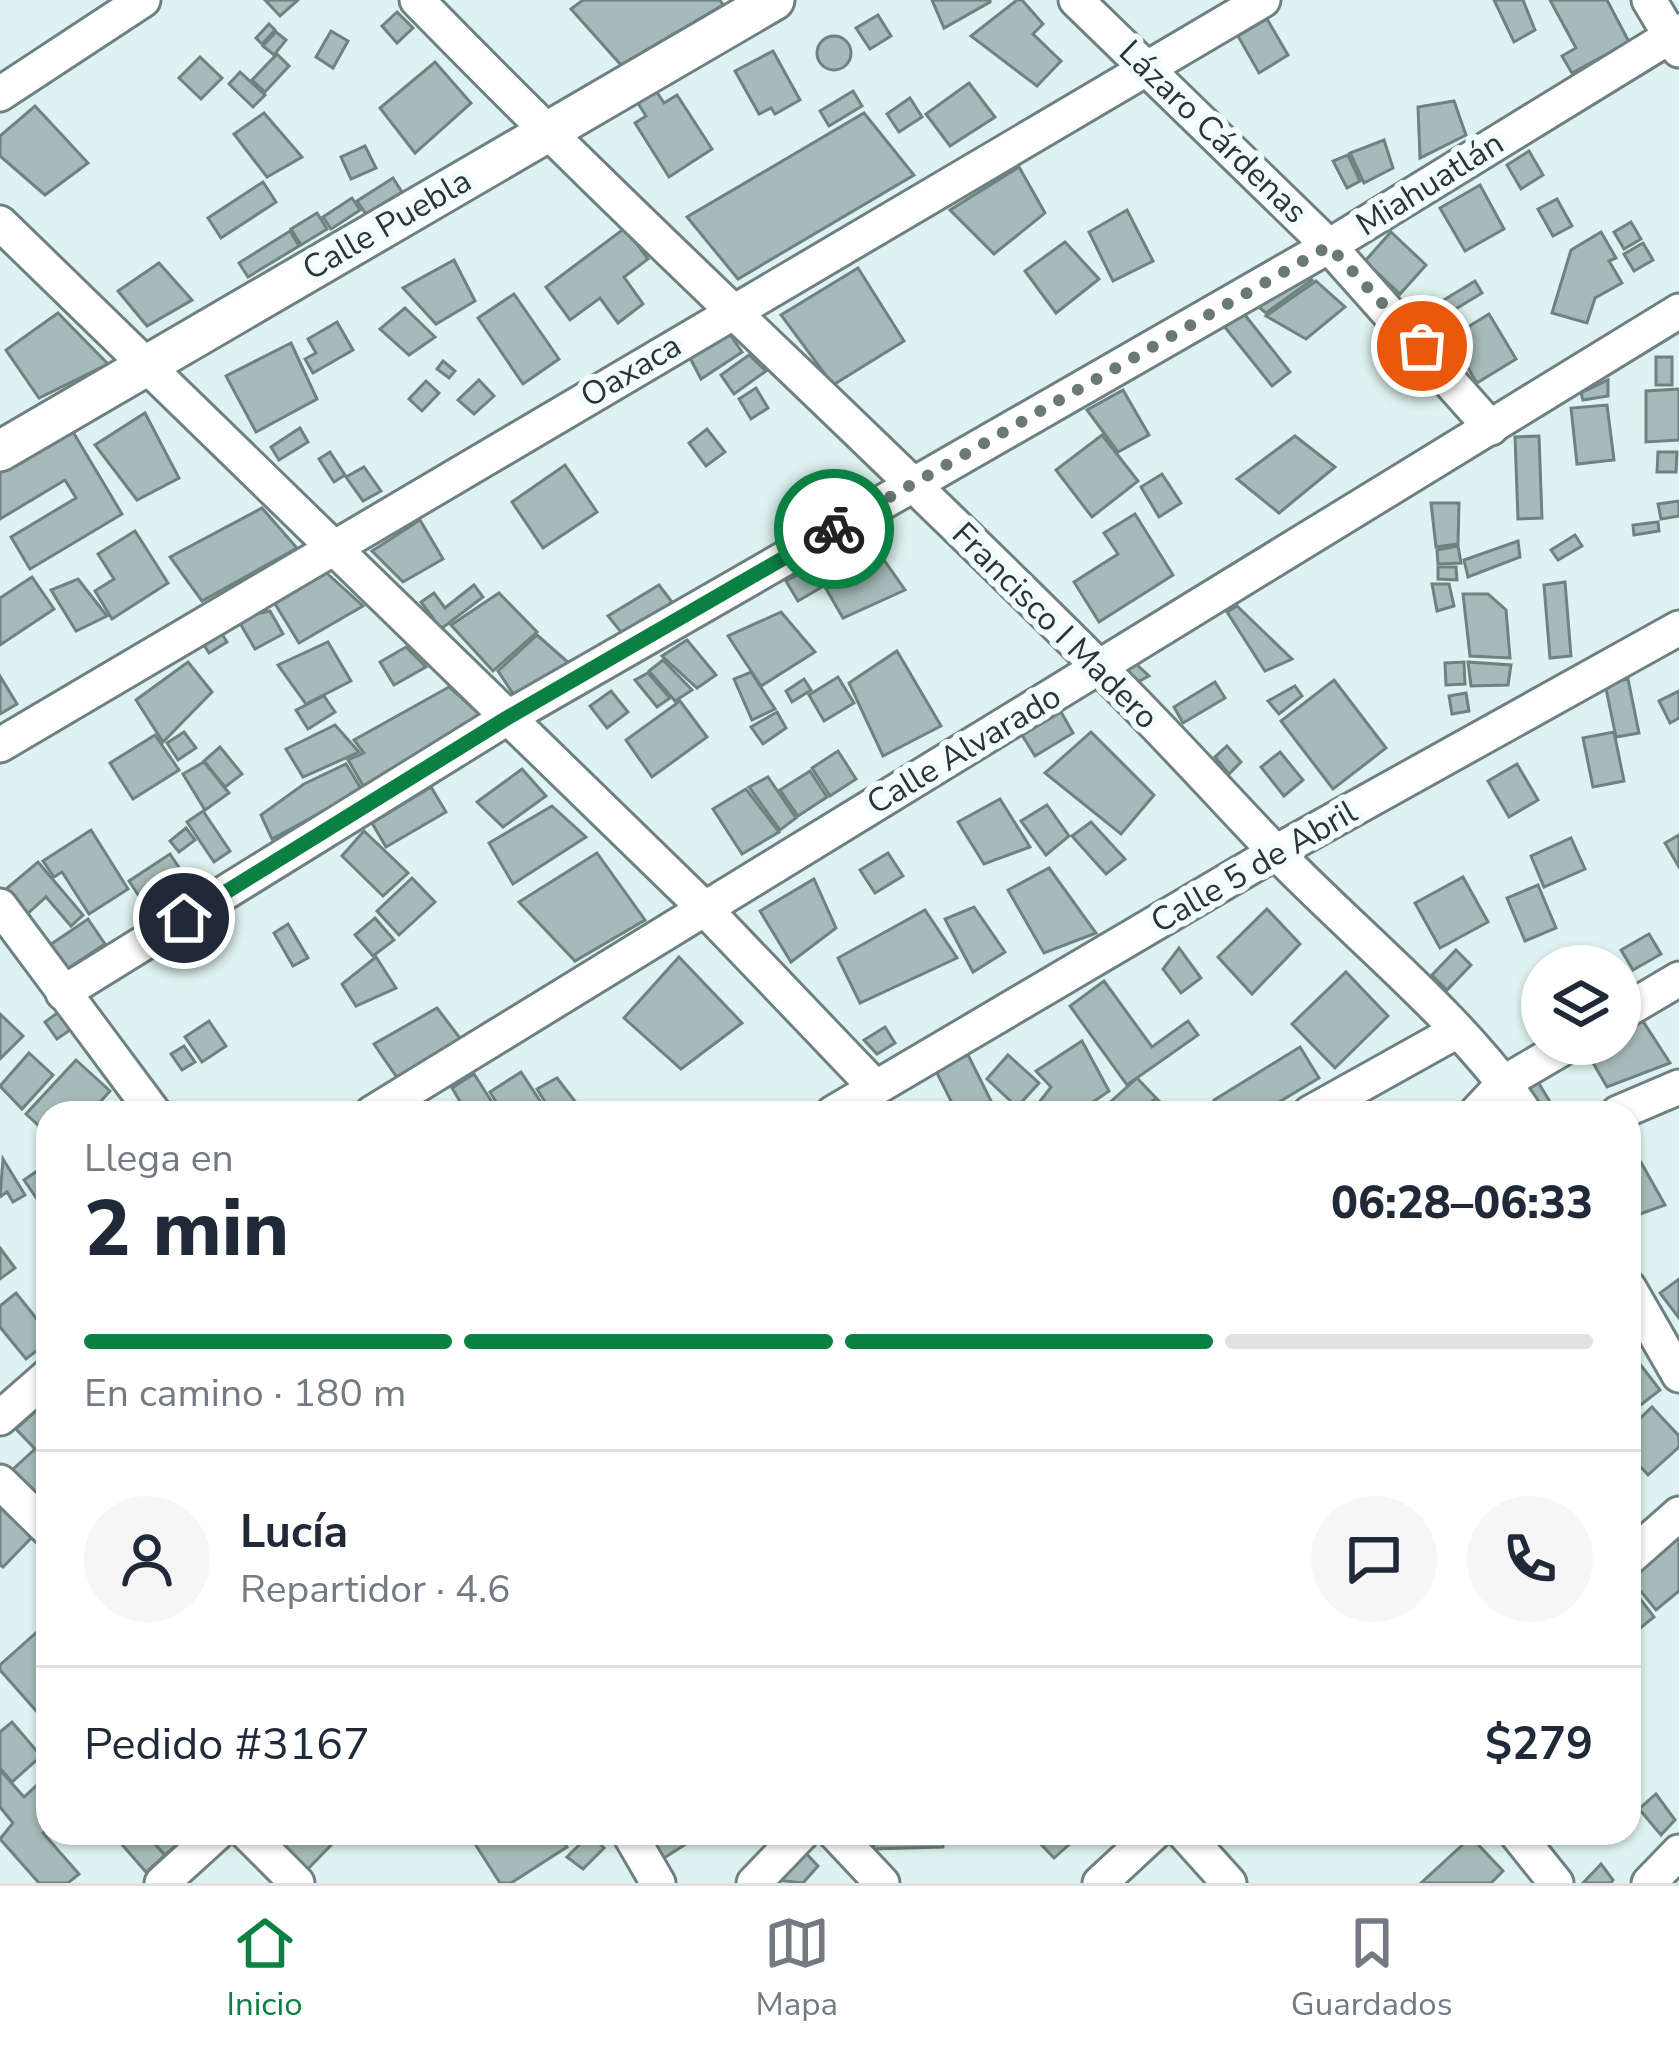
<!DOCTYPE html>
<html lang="es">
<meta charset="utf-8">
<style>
:root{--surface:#fff;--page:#f6f6f7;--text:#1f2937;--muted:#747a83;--line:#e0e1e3;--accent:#0b8043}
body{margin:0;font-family:"Nunito Sans",sans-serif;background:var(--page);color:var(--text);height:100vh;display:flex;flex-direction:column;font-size:45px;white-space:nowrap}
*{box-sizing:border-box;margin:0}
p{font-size:39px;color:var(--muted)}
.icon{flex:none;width:66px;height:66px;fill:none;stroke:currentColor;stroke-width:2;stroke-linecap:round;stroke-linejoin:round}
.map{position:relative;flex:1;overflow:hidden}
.sheet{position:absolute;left:36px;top:1101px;width:1605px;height:744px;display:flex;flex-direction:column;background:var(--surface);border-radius:36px;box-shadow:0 3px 9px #0004}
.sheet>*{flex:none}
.fabs{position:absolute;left:1521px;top:945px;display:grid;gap:24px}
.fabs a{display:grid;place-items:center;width:120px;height:120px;border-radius:50%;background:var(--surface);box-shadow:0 3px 9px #0004;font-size:60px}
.pin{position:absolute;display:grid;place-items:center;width:102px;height:102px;color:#fff;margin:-51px;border:6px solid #fff;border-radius:50%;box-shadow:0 3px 12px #0007}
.courier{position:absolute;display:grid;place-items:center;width:120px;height:120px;margin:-60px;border:9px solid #0b8043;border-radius:50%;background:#fff;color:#222;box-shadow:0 3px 15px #0007}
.headline em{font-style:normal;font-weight:800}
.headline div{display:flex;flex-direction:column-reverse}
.headline{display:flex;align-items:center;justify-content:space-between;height:204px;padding:0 48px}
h1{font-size:78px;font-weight:800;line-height:90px}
.bar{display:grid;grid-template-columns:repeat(4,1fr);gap:18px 12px;align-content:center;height:144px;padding:0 48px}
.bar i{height:15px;border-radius:9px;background:var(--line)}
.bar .current{background:var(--accent)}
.bar p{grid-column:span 4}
.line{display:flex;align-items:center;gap:30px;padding:0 48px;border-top:3px solid var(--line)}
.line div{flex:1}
.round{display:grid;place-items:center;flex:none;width:126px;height:126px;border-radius:63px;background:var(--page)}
.menu{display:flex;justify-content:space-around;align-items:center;height:168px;border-top:3px solid var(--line);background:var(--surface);font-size:33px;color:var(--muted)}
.menu a{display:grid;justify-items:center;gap:6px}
.menu .current{color:var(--accent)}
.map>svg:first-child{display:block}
.building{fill:#a6bbb9;stroke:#6e8280;stroke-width:3}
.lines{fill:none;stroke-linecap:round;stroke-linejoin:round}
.minor-casing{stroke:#6e8180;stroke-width:39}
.tertiary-casing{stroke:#6e8180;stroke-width:45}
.minor{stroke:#fff;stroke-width:33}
.tertiary{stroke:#fff;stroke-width:39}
.done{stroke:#6a7876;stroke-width:12;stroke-dasharray:0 21.6}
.route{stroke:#0b8043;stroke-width:15}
.labels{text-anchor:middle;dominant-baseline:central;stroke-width:12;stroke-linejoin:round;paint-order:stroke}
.street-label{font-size:33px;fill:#2c3534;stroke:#f2fefd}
</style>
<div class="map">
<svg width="1679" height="1883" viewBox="0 0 1679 1883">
<rect width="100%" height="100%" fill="#def3f1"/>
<!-- building -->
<g class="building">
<path d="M265,0H298L280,16Z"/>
<path d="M583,0H720L723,5L621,65L571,9Z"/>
<path d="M932,0H990V2L944,28Z"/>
<path d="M1017,0H1022L1043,24L1033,34L1061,61L1037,86L971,36Z"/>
<path d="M1494,0H1523L1535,30L1514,42Z"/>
<path d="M1550,0H1607L1629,42L1572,73L1562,56L1576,48Z"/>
<path d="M397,12L413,28L397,43L382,26Z"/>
<path d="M878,15L891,36L870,49L856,28Z"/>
<path d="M1267,19L1288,55L1259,73L1238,36Z"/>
<path d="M269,24L275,30L262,44L256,38Z"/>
<path d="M331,31L348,41L333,68L316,57Z"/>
<path d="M276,32L286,40L274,55L263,46Z"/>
<circle cx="834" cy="53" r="17"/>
<path d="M773,51L800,100L775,114L771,108L759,114L735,71Z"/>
<path d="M277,54L289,66L265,92L252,80Z"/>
<path d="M200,57L222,78L201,99L179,78Z"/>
<path d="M435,62L471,103L415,153L380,108Z"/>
<path d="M240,72L265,95L253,107L229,84Z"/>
<path d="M969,83L995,117L950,146L926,114Z"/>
<path d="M654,88L664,103L677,95L712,149L669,177L635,123L646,116L636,100Z"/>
<path d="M853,91L862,106L829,126L820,111Z"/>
<path d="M910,98L922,117L899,132L887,114Z"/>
<path d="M1454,101L1466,135L1420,158L1418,107Z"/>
<path d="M35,106L88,163L45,195L0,156V136Z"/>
<path d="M264,113L302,157L267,177L234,134Z"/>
<path d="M864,113L914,175L738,279L687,217Z"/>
<path d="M1384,140L1393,168L1364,183L1350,153Z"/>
<path d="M365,146L376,168L351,179L341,157Z"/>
<path d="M1529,151L1543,175L1521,189L1507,165Z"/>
<path d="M1348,155L1360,181L1347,188L1333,161Z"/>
<path d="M1019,167L1045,213L994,254L950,210Z"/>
<path d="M393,178L402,192L366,214L357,201Z"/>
<path d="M263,182L276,202L221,238L208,218Z"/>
<path d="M1480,185L1504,229L1465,251L1440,208Z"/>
<path d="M352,198L360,210L331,229L323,217Z"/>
<path d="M1557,199L1572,226L1553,236L1538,209Z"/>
<path d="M1127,210L1153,261L1113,281L1089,232Z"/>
<path d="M317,213L327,229L301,245L291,229Z"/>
<path d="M1631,222L1641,239L1624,249L1614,232Z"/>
<path d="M625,228L648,259L624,277L643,304L618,323L600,298L570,320L546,287Z"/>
<path d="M290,231L299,246L248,277L239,263Z"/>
<path d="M1391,232L1426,265L1400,294L1365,261Z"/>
<path d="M1601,232L1616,258L1609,261L1622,283L1595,298L1587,323L1552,313L1571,250Z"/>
<path d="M1065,242L1099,279L1056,313L1025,271Z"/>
<path d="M1643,243L1653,260L1634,271L1624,254Z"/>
<path d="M454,260L475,301L436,324L403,288Z"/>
<path d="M159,263L192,300L147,326L118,291Z"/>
<path d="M858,268L904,341L833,385L781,315Z"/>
<path d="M1305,271L1312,280L1266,313L1254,303Z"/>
<path d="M1316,281L1345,307L1306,339L1266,316Z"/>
<path d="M1475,281L1482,293L1421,330L1414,318Z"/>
<path d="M514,294L559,359L523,384L478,318Z"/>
<path d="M405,308L435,337L409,355L380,329Z"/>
<path d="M1241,310L1290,372L1272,386L1220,321Z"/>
<path d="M58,313L108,364L39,398L6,350Z"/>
<path d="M1489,314L1516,359L1477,383L1450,338Z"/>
<path d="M337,322L353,350L313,373L305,359L316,353L308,339Z"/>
<path d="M729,333L742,352L701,379L689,356Z"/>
<path d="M291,343L317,399L256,432L226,376Z"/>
<path d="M749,355L766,371L734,394L721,375Z"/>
<rect x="1656" y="357" width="16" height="28"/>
<path d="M443,361L455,371L449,378L437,369Z"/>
<path d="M479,380L494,396L474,414L458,400Z"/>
<path d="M1608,380V396L1583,400L1581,393Z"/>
<path d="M426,381L439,393L422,411L409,399Z"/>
<path d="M756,388L768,408L751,419L739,399Z"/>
<path d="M1679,389V440L1646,442V391Z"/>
<path d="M1123,390L1149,435L1118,452L1087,410Z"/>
<path d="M1607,405L1614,460L1577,464L1571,408Z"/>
<path d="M145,413L179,478L137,500L95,445Z"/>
<path d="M70,427L122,514L30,569L11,537L76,498L65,480L0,519V468Z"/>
<path d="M300,428L308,442L279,460L271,447Z"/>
<path d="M707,429L725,452L706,466L689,443Z"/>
<path d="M1102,435L1138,481L1092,517L1056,470Z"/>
<path d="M1295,436L1335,467L1279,513L1237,479Z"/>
<path d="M1539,436L1542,518L1518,519L1515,437Z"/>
<path d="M330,452L345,475L334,482L319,459Z"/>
<path d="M1658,452H1677L1676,472H1657Z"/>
<path d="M565,465L597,512L543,548L512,502Z"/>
<path d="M364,467L381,491L363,501L346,477Z"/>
<path d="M1162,474L1181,503L1159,517L1141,487Z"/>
<path d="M1679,501V516L1661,519L1658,504Z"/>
<path d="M1431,503H1459L1458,544L1436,547Z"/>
<path d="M262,508L297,548L202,601L170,557Z"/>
<path d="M1135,514L1173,575L1099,622L1074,582L1118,554L1104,533Z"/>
<path d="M420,520L443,559L403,582L372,551Z"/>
<path d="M1658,522L1659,531L1634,535L1633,525Z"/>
<path d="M135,531L168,583L112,619L95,591L114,579L98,554Z"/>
<path d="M1575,535L1582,546L1558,560L1551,550Z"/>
<path d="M1518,541L1520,557L1468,577L1464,560Z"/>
<path d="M1458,546L1461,563L1438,564L1437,550Z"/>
<path d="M884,560L905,590L843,618L825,587Z"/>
<path d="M320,567L363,606L299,643L272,599Z"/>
<path d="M811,567L822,587L798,601L786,581Z"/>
<path d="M1438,567H1456L1457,580L1438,579Z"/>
<path d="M32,577L54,609L0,645V598Z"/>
<path d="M78,579L107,616L76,631L51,590Z"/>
<path d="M1565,582L1571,656L1550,658L1544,585Z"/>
<path d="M1432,584H1449L1454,606L1437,611Z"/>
<path d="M474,585L483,597L441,629L421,602L434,593L445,608Z"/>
<path d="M659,585L675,606L625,637L608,616Z"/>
<path d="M499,593L537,632L493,671L451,625Z"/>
<path d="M1463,594H1488L1506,610L1510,658L1470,656Z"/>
<path d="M1237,606L1292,659L1265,671L1227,612Z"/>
<path d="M270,611L283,634L255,649L237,618Z"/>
<path d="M781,612L815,652L761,686L728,636Z"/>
<path d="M220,631L227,642L209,653L202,642Z"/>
<path d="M537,635L570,664L514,695L498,671Z"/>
<path d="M687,640L716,675L697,688L662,656Z"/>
<path d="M328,642L351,681L306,704L278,665Z"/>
<path d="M406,647L426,667L394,685L380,662Z"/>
<path d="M897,651L941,726L883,756L849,683Z"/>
<path d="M663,660L692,690L675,701L649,671Z"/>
<path d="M188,662L212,692L163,742L136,700Z"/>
<path d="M1464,662L1465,684L1446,685L1445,663Z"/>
<path d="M1468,662L1511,665L1508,685L1471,686Z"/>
<path d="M1135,663L1149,676L1134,684L1122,672Z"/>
<path d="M751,672L775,709L752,720L734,679Z"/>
<path d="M648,673L670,698L657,707L635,680Z"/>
<path d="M0,676L17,704L0,714Z"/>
<path d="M838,677L854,703L824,721L809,695Z"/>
<path d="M804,679L811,690L792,702L786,691Z"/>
<path d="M1628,679L1639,733L1616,737L1605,684Z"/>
<path d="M1334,680L1386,748L1333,789L1281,721Z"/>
<path d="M1215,682L1225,698L1183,723L1174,707Z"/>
<path d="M1295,686L1302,696L1279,714L1268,701Z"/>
<path d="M449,687L484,718L364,787L348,760L364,753L354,740Z"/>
<path d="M611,691L628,712L607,728L590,706Z"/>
<path d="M1679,691V718L1670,723L1659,701Z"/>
<path d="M1466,693L1469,711L1452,714L1449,696Z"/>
<path d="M324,696L335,712L308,729L296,710Z"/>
<path d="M680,701L707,737L652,777L626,740Z"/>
<path d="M777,712L786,728L763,744L751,727Z"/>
<path d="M1061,712L1073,733L1035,756L1022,735Z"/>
<path d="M335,725L359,752L303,777L286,749Z"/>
<path d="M184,732L196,748L178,760L167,743Z"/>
<path d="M1091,732L1154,795L1121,834L1045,773Z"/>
<path d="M1614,732L1624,781L1593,787L1583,738Z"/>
<path d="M155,735L179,770L133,799L110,763Z"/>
<path d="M1227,746L1241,762L1229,774L1215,757Z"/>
<path d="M220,747L242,774L225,787L204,761Z"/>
<path d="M838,751L856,779L830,796L812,768Z"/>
<path d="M1280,752L1303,780L1284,796L1261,767Z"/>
<path d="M204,762L229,793L205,810L183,774Z"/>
<path d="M346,764L362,790L272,839L261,815L304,784Z"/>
<path d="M1517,764L1538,800L1509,817L1488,781Z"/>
<path d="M522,769L546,796L503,827L477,802Z"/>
<path d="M810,771L827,797L798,816L780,790Z"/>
<path d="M768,777L796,818L780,830L749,787Z"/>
<path d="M431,787L446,812L386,847L372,823Z"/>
<path d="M746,789L779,832L742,854L713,809Z"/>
<path d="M1000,799L1030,847L984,864L958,822Z"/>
<path d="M1047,805L1069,836L1046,855L1021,821Z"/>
<path d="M552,806L586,837L513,884L489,843Z"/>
<path d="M203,811L230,851L214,862L187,822Z"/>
<path d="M1091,822L1125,859L1106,874L1072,836Z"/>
<path d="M186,828L195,840L179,852L170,841Z"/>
<path d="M91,830L128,889L89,914L62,872L54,877L43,861Z"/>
<path d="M364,831L408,873L383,896L342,856Z"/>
<path d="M1679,835V867L1665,843Z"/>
<path d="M1571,838L1585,869L1544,887L1531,856Z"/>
<path d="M597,853L645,920L575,961L519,902Z"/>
<path d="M888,853L903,876L875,893L860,870Z"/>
<path d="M170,854L190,884L149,911L129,881Z"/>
<path d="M38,862L83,915L71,926L46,897L26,915L5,890Z"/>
<path d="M1049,868L1096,933L1044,953L1008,890Z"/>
<path d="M1463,877L1488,922L1440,948L1415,903Z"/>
<path d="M412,878L435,902L399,935L377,911Z"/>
<path d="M814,879L836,928L791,962L760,911Z"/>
<path d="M1538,885L1556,928L1525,941L1507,898Z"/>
<path d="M974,907L1005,952L973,972L945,919Z"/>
<path d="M1267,909L1300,944L1252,994L1218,957Z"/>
<path d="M925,910L957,958L860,1003L838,958Z"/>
<path d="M375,918L394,940L373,956L355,935Z"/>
<path d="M88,919L105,944L67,969L50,945Z"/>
<path d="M288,924L308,958L293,966L274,933Z"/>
<path d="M1649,934L1661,954L1633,970L1621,950Z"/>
<path d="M1179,948L1201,978L1181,993L1163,969Z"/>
<path d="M1456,950L1471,965L1447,990L1432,975Z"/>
<path d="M376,957L396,988L356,1006L342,984Z"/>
<path d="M679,957L742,1023L681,1069L624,1018Z"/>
<path d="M1346,972L1388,1016L1335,1068L1292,1024Z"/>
<path d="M1104,981L1152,1047L1188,1021L1198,1035L1127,1085L1070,1006Z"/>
<path d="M437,1008L463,1042L398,1079L374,1044Z"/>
<path d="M60,1011L73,1028L57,1039L45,1022Z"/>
<path d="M0,1014L23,1036L0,1059Z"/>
<path d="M1639,1015L1670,1063L1607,1087L1585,1049L1593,1044H1620V1027Z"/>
<path d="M209,1021L226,1046L202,1062L185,1037Z"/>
<path d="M885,1027L895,1043L877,1054L864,1040Z"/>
<path d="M1082,1041L1109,1091L1077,1113H1031L1051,1087L1036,1071Z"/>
<path d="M184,1046L195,1062L182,1070L171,1054Z"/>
<path d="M1300,1047L1319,1078L1261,1113H1221L1214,1100Z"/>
<path d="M29,1053L53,1075L22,1109L0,1086Z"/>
<path d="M968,1055L997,1113H957L936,1071Z"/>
<path d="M1008,1055L1039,1083L1017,1107L987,1079Z"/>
<path d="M76,1060L110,1091L90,1113H48V1134L26,1114Z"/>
<path d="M521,1072L548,1113H503L490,1092Z"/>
<path d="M474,1074L499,1113H467L452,1088Z"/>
<path d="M1533,1074L1552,1105L1538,1113L1520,1082Z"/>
<path d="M557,1078L584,1113H552L537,1089Z"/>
<path d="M1137,1078L1156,1098L1140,1113H1112L1106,1106Z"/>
<path d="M1156,1098L1171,1113H1140Z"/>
<path d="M1629,1141L1665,1205L1629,1218Z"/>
<path d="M3,1159L25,1195L13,1202L7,1192L0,1197Z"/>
<path d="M46,1165L48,1211L46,1212L24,1180Z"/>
<path d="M0,1248L15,1268L0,1279Z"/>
<path d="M1679,1279V1318L1660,1293Z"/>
<path d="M16,1293L48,1333V1342L26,1359L0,1327V1306Z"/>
<path d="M1629,1350L1660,1390L1629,1414Z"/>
<path d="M48,1400V1496L40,1503L11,1471L35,1449L16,1429Z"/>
<path d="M1652,1407L1679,1436V1447L1648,1475L1629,1454V1429Z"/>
<path d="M0,1500L35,1534L3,1567L0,1565Z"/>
<path d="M1679,1536V1591L1656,1610L1629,1577Z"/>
<path d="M1638,1596L1654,1617L1629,1637V1603Z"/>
<path d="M48,1622V1705L38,1713L0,1670V1665Z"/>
<path d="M12,1722L41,1756L12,1782L0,1768V1732Z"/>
<path d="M0,1770L24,1797L48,1775V1829L43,1833L79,1874L68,1883H39L0,1839L13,1823L0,1807Z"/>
<path d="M1656,1794L1675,1820L1661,1835L1639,1809Z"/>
<path d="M112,1833H145L165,1855L146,1872Z"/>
<path d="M145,1833H190L165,1855Z"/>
<path d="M263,1833H342V1834L304,1873Z"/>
<path d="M468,1833H558L567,1847L511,1883H500Z"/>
<path d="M640,1833H703L658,1862Z"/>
<path d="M874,1833H944L943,1847L873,1849Z"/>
<path d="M1030,1833H1082L1054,1858Z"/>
<path d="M590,1834L604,1848L583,1869L567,1857Z"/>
<path d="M1471,1837L1503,1871L1491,1883H1421Z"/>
<path d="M803,1850L818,1866L803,1883L777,1880Z"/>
<path d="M1601,1864L1613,1880L1611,1883H1583Z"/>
</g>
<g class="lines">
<!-- minor casing -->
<g class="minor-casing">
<g id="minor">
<path d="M417,0C639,228 875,442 1099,667C1157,724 1212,785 1268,844C1349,930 1461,1017 1525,1113"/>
<path d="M1076,0L1329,246L1491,428"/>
<path d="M1649,0L1679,50"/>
<path d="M0,94L143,0"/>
<path d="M0,223L703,907L875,1087"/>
<path d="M0,745L1263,0"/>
<path d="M0,906L154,1113"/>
<path d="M63,993L507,718L1329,246L1679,31"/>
<path d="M1620,1014L1679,979"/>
<path d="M372,1113L1679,311"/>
<path d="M833,1113L1276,852L1679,628"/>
<path d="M1310,1113L1457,1031"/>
<path d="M1476,1113L1505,1082L1570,1044"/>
<path d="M1618,1113L1679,1087"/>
<path d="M1629,1288L1679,1375"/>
<path d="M0,1418L48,1376"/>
<path d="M0,1482L48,1529"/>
<path d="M1629,1558L1679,1514"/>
<path d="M247,1833L297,1883"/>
<path d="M629,1833L658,1883"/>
<path d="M835,1833L882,1883"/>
<path d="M1184,1833L1229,1883"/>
<path d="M1516,1833L1556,1883"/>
<path d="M162,1883L217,1833"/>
<path d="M754,1883L802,1833"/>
<path d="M1100,1883L1154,1833"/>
<path d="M1649,1883L1679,1852"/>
</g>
</g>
<!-- tertiary casing -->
<g class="tertiary-casing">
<path id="tertiary" d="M0,451L774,0"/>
</g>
<!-- minor -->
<use href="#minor" class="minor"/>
<!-- tertiary -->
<use href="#tertiary" class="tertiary"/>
</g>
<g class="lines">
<!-- done -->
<path class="done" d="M834,529L1329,246L1422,346"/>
<!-- route -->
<path class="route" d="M184,918L507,718L834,529"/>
</g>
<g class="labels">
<!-- street labels -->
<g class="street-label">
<text transform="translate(1213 132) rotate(44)">Lázaro Cárdenas</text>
<text transform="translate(1430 184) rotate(-32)">Miahuatlán</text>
<text transform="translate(387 225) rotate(-30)">Calle Puebla</text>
<text transform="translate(631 371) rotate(-31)">Oaxaca</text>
<text transform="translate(1055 626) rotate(45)">Francisco I Madero</text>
<text transform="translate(964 750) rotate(-31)">Calle Alvarado</text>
<text transform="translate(1254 867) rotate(-30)">Calle 5 de Abril</text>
</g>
</g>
</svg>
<div class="fabs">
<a><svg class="icon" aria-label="layers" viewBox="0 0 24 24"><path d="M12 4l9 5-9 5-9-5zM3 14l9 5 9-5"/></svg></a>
</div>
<div class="pin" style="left:1422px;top:346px;background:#ea580c"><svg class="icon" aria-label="bag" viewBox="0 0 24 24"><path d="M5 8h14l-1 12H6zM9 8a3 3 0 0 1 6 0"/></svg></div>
<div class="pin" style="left:184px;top:918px;background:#1f2937"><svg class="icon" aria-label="home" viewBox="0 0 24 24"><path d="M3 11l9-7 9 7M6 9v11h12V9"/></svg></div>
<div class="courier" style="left:834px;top:529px"><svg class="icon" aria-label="bike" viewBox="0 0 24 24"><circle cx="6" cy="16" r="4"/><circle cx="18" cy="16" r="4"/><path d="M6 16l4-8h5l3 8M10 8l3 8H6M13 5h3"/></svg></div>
<section class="sheet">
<div class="headline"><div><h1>2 min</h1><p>Llega en</p></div><em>06:28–06:33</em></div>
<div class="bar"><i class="current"></i><i class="current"></i><i class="current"></i><i></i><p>En camino · 180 m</p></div>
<div class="line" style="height:216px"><a class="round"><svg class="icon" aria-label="person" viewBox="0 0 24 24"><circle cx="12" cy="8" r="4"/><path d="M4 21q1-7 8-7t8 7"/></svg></a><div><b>Lucía</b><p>Repartidor · 4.6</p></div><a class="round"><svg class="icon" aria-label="chat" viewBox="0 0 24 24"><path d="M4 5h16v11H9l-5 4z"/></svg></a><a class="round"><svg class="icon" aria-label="phone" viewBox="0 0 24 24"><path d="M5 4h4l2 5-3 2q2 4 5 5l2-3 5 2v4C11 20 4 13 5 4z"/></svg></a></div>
<div class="line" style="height:156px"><div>Pedido #3167</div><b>$279</b></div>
</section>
</div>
<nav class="menu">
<a class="current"><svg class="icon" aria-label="home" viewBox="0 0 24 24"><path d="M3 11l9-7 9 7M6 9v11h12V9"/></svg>Inicio</a>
<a><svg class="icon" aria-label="map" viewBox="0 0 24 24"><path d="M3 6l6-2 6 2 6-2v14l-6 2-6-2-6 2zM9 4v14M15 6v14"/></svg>Mapa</a>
<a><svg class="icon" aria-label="saved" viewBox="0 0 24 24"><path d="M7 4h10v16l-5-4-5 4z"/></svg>Guardados</a>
</nav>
